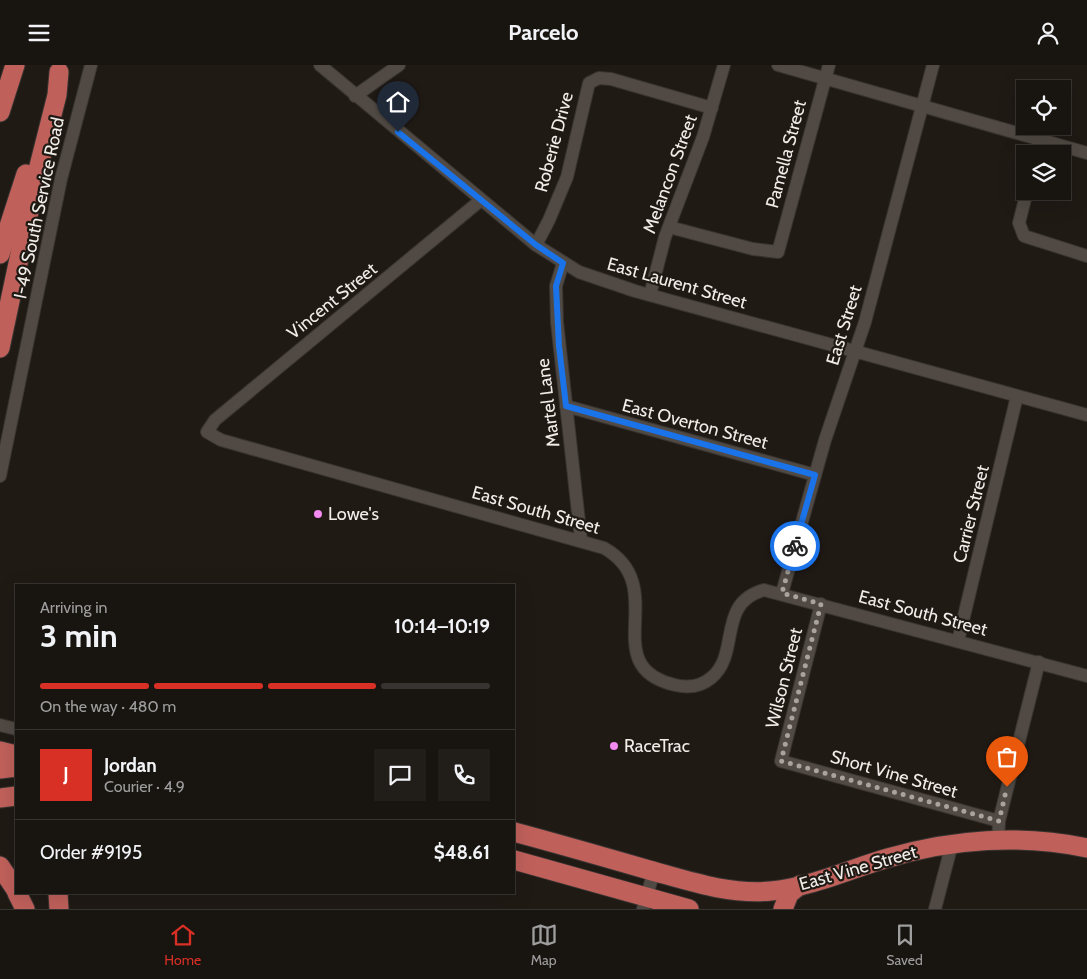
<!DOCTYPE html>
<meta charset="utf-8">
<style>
:root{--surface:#181410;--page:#211d19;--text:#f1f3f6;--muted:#9f9e9f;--line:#363330;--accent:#d93025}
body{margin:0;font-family:Cabin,sans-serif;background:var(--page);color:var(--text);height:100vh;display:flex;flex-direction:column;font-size:19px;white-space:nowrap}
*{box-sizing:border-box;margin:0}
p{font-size:16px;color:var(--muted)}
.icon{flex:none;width:28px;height:28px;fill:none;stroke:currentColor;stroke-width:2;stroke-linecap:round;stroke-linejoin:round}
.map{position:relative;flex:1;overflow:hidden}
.sheet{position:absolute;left:15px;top:519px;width:500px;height:310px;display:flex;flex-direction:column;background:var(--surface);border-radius:0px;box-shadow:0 5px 20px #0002,0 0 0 1px var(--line)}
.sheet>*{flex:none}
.controls{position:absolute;left:1016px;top:15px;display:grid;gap:10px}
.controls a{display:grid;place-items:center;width:55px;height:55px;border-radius:0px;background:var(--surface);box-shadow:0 5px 20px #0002,0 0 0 1px var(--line);font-size:25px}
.pin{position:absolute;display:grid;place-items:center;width:42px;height:42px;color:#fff;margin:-51px -21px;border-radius:50% 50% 50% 0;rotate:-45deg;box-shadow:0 0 5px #0007}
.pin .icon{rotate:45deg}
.courier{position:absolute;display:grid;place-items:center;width:50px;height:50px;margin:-25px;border:4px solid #1a73e8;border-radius:50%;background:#fff;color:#222;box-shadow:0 1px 6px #0007}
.head em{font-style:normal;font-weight:700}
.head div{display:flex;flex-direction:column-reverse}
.head{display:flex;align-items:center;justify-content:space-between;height:85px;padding:0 25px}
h1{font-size:32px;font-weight:700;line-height:38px}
.bar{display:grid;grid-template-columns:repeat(4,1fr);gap:8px 5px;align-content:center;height:60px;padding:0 25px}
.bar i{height:6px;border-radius:4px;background:var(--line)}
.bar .current{background:var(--accent)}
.bar p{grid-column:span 4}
.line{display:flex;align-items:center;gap:12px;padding:0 25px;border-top:1px solid var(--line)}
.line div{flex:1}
.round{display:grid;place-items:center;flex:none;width:52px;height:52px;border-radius:0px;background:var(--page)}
header{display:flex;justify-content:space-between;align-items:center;height:65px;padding:0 25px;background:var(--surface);font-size:22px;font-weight:700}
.dock{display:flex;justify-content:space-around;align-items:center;height:70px;border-top:1px solid var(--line);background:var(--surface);font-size:14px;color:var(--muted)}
.dock a{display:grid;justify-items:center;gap:2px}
.dock .current{color:var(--accent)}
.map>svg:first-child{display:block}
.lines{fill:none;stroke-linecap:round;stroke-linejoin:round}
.minor-casing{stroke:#383431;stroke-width:14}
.highway-casing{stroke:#383431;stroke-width:21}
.minor{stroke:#514a44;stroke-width:12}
.highway{stroke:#c0605b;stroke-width:19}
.done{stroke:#a8a39f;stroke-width:5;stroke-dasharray:0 9}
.route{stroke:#1a73e8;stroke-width:6}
.poi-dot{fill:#f28af2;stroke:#201a15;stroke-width:2}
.labels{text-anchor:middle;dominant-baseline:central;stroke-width:4.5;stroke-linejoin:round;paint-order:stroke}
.street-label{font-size:18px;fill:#f1ede9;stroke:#201a15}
.poi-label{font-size:18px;fill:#f1ede9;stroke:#201a15;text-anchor:start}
</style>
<header><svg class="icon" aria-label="menu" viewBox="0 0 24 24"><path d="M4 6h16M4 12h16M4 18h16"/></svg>Parcelo<svg class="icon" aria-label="person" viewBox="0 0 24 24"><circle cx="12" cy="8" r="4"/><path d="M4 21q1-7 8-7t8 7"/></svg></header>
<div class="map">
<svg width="1087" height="844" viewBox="0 0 1087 844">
<rect width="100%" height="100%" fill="#201a15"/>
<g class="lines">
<!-- minor casing -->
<g class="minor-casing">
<g id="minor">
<path d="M320,0L536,180L579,207L635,226L1087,350"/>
<path d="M778,0L1087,88"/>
<path d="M355,31L399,0"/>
<path d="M1036,89L1040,74"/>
<path d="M1027,126L1019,158L1024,171L1087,191"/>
<path d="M481,135L215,355L207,367L221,375L604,483C673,522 594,601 675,620C687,623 700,622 711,613C741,589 716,538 764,525L1087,611"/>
<path d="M669,162L753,184L778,187L829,0"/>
<path d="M536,180L549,155L567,112L589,18L599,13L611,14L712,43"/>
<path d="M563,198L556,221L557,257L581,475"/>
<path d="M650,230L665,172L703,72L724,0"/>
<path d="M566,341L815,410"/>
<path d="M0,411L61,114L91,0"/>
<path d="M782,528L825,375L865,257L933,0"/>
<path d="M821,539L781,696L999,756"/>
<path d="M958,576L1017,331"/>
<path d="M0,660L16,664"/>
<path d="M998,776L999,756L1039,597"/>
<path d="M643,844L654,806"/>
<path d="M935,844L952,779"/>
</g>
</g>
<!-- highway casing -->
<g class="highway-casing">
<g id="highway">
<path d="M0,47L15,0"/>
<path d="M0,189L26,109"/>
<path d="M0,283L37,109L57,30L59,7"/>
<path d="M0,686L16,690"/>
<path d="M0,704L16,702"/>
<path d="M0,733L16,731"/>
<path d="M514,767C559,779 604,792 649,805C689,816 729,830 771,826C811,822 850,804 888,793C952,774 1022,769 1087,783"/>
<path d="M514,795L689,844"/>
<path d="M0,801L16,825"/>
<path d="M17,828L25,844"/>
<path d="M58,828L59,844"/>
<path d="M783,844L789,829L800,820"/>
</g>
</g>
<!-- minor -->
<use href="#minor" class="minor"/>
<!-- highway -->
<use href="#highway" class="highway"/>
</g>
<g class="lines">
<!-- done -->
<path class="done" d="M795,481L782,528L821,539L781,696L999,756L1007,722"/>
<!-- route -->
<path class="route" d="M398,67L536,180L563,198L556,221L559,281L566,341L815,410L795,481"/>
</g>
<!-- markers -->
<g class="poi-dot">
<circle cx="318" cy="449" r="5"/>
<circle cx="614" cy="681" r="5"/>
</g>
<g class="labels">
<!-- street labels -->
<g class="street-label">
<text transform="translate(554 77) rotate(-75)">Roberie Drive</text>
<text transform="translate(786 89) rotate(-75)">Pamella Street</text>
<text transform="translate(670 109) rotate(-70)">Melancon Street</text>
<text transform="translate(39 143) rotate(-78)">I-49 South Service Road</text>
<text transform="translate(677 218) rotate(16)">East Laurent Street</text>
<text transform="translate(332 236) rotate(-39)">Vincent Street</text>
<text transform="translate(844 260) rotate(-73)">East Street</text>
<text transform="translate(548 338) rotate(-97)">Martel Lane</text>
<text transform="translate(695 359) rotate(15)">East Overton Street</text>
<text transform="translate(536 445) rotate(16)">East South Street</text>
<text transform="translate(971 449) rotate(-76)">Carrier Street</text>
<text transform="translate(923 548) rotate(15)">East South Street</text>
<text transform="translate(784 613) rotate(-76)">Wilson Street</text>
<text transform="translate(894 709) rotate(16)">Short Vine Street</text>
<text transform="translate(858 803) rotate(-16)">East Vine Street</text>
</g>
<!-- poi labels -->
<g class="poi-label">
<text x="328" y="449">Lowe's</text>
<text x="624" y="681">RaceTrac</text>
</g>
</g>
</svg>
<div class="controls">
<a><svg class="icon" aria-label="locate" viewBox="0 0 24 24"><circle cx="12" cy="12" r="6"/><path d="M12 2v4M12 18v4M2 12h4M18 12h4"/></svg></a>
<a><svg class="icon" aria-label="layers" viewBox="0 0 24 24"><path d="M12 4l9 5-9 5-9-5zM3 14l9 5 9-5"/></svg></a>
</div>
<div class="pin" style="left:1007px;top:722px;background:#ea580c"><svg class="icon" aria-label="bag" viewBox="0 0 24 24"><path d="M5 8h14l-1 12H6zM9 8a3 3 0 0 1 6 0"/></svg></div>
<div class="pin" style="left:398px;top:67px;background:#1f2937"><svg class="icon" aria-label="home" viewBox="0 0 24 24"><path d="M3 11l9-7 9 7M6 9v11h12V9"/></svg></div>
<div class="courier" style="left:795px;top:481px"><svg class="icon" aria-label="bike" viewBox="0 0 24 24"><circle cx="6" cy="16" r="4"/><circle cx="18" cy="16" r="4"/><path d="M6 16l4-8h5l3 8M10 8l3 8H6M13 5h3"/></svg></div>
<section class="sheet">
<div class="head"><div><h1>3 min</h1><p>Arriving in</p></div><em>10:14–10:19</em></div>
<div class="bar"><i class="current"></i><i class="current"></i><i class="current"></i><i></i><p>On the way · 480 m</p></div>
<div class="line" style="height:90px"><b class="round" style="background:var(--accent);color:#fff">J</b><div><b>Jordan</b><p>Courier · 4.9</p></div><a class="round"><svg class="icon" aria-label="chat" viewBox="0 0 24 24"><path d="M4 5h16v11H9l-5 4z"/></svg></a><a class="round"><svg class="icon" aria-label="phone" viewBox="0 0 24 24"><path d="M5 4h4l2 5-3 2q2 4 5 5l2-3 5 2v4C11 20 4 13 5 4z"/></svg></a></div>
<div class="line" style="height:65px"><div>Order #9195</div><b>$48.61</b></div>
</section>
</div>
<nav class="dock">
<a class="current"><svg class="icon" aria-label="home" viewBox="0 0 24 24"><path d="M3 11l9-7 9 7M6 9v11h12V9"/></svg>Home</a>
<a><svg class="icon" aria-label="map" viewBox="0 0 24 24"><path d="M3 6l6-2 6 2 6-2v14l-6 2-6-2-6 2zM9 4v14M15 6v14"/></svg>Map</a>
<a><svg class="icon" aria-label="saved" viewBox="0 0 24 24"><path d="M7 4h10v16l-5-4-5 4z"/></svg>Saved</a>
</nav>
